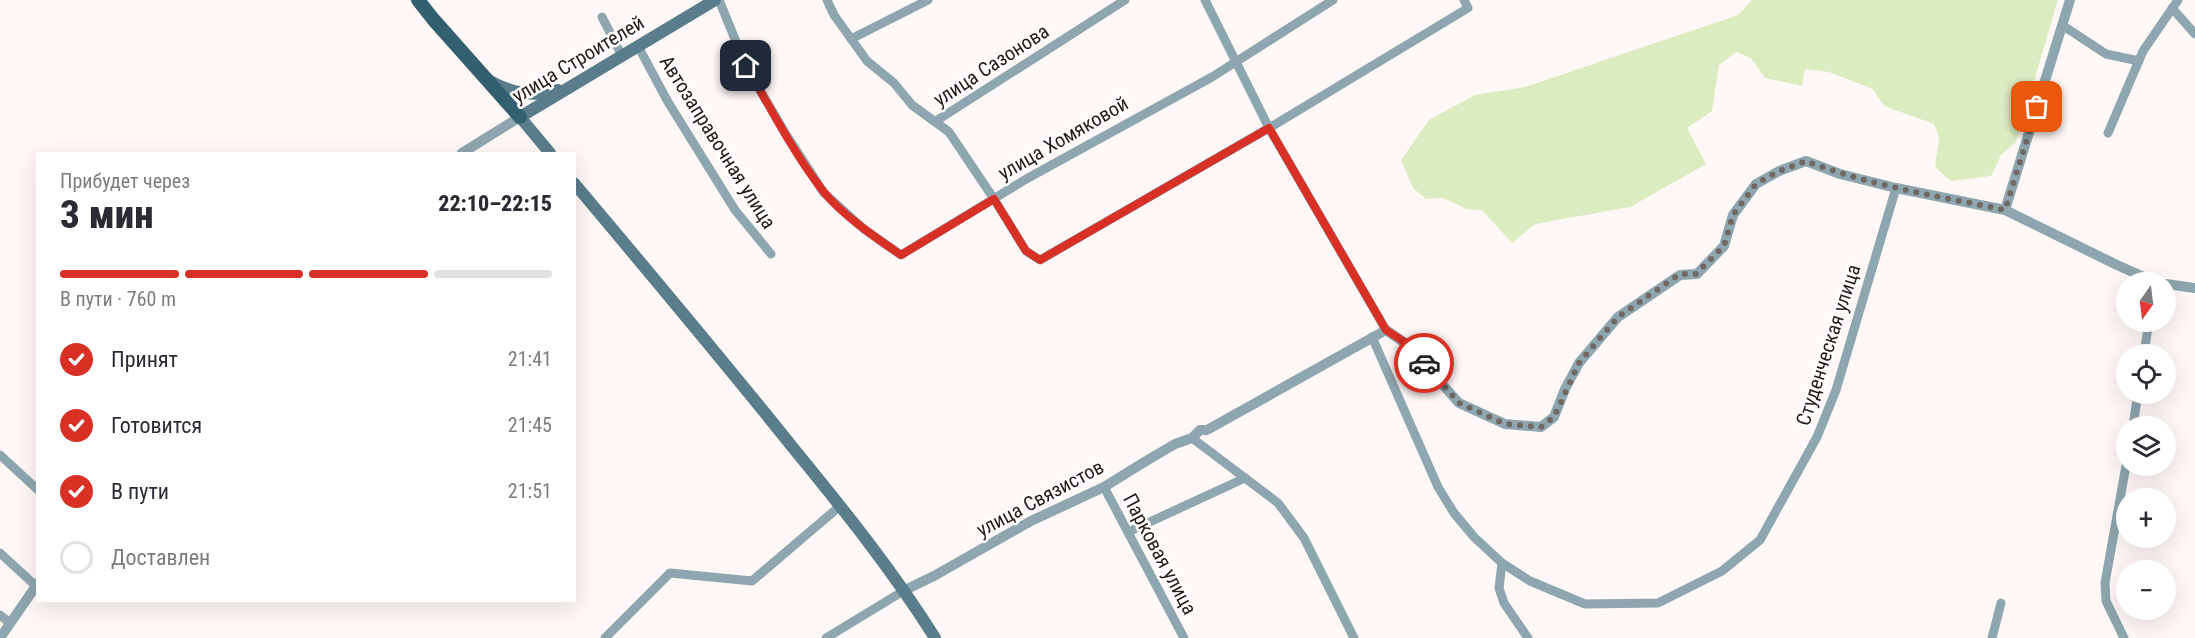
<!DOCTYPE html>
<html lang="ru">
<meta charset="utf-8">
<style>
:root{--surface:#fff;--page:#f7f7f7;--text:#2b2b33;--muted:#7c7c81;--line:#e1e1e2;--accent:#d93025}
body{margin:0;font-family:"Roboto Condensed",sans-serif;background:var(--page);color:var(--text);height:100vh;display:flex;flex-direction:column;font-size:22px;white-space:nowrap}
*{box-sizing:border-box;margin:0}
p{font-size:20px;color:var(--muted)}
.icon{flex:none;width:33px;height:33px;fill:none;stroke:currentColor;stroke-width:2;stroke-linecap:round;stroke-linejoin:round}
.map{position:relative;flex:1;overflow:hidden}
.side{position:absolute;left:36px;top:152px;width:540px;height:450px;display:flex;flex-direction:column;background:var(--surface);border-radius:0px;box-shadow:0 6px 24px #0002}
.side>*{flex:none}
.needle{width:39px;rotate:194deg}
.tools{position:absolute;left:2116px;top:272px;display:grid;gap:12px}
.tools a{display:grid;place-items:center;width:60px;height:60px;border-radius:50%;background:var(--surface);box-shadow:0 6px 24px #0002;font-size:30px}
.pin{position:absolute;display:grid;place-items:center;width:51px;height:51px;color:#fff;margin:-26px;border-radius:12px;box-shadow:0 3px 9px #0006}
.courier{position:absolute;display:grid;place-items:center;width:60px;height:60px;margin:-30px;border:4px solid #d93025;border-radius:50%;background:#fff;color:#222;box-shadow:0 2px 8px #0007}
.overview em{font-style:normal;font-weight:800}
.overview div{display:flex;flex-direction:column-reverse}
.overview{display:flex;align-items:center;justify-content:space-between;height:102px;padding:0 24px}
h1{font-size:39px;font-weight:800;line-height:45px}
.bar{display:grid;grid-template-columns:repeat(4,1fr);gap:9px 6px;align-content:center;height:72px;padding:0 24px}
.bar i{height:8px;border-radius:4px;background:var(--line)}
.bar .on{background:var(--accent)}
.bar p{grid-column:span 4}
ol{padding:0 24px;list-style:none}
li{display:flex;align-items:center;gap:18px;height:66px}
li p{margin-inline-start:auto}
li .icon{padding:6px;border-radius:50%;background:var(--accent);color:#fff;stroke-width:4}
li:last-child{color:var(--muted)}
li i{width:33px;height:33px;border:3px solid var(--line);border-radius:50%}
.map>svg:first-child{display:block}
.green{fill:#daecc0}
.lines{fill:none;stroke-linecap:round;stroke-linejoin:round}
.minor{stroke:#8ea6af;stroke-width:9}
.tertiary{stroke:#8ea6af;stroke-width:10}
.secondary{stroke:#5a7d8b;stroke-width:12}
.primary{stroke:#336071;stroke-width:14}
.done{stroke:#716864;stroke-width:6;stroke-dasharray:0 10.8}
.route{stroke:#d93025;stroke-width:8}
.labels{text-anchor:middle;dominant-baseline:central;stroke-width:5;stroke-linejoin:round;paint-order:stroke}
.street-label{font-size:20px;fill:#251b16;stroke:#fff}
</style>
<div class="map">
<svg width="2195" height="638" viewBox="0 0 2195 638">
<rect width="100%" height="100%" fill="#fff8f6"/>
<!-- green -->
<path class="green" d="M1752,0H2058L2016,142L2001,155L1991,176L1951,181L1935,167L1939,137L1934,124L1884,106L1873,89L1829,72L1805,69L1802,86L1765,78L1751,58L1736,52L1719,65L1712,111L1687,128L1706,164L1630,207L1535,224L1512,243L1482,210L1466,209L1443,198L1426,199L1413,188L1401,160L1429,120L1475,95L1525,87L1738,15Z"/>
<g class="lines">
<!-- minor -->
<g class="minor">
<path d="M719,0L746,66L787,136L824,193L864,229L901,255L1028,178L1212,77L1333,0"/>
<path d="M827,0L834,15L867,61L894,83L912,105L949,132L994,199L1026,251L1040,260L1269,128L1468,8L1464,0"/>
<path d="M1205,0L1269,128L1386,330"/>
<path d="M2172,8L2195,34"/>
<path d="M602,17L622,56"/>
<path d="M2062,25L2106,54L2139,61"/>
<path d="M851,39L928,0"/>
<path d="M638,46L668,102L735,210L771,254"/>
<path d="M936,121L1125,0"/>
<path d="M2108,133L2143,51L2178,0"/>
<path d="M1372,337L1438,487L1454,513L1474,537L1502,563L1499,588L1504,603L1528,638"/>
<path d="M2144,354L2149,321"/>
<path d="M2133,426L2138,393"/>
<path d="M1192,438L1278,503L1304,538L1354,638"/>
<path d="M0,455L38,490"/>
<path d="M1104,487L1184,638"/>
<path d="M1128,532L1245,478"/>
<path d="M0,553L36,586"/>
<path d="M1502,563L1530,581L1585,604L1658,603L1722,571L1760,540L1817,437L1836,390L1896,188"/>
<path d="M0,615L10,623"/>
<path d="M605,638L670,573L752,581L840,506"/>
<path d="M826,638L905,590"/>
<path d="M1992,638L2001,603"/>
<path d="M2124,638L2106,601L2105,583L2127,460"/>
</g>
<!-- tertiary -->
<g class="tertiary">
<path d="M462,153L520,117"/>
<path d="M2005,210L2070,0"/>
<path d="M2166,284L2195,288"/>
<path d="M905,590L934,576L1031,521L1104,487L1146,461L1175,444L1192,438L1200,430H1207L1386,330L1405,343L1459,403L1505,424L1541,427L1554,417L1565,389L1579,363L1618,317L1680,275L1697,274L1724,246L1733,215L1756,184L1779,171L1806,161L1840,174L1896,188L2005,210L2117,265L2155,282"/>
<path d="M0,638L38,583"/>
</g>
<!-- secondary -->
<g class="secondary">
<path d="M488,80C509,92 534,98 558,90"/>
<path d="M550,153L520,117L715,0"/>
<path d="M574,183C648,271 722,359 794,449C844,510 893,571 935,638"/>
</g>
<!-- primary -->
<path class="primary" d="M418,0L433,19L520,117"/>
</g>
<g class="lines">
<!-- done -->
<path class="done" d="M1424,363L1459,403L1505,424L1541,427L1554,417L1579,363L1618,317L1680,274H1696L1724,246L1733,215L1756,184L1779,171L1806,161C1870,186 1938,196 2005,210L2037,107"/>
<!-- route -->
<path class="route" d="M746,66C770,107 794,154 823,191C842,215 876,238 901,255L994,199L1026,251L1040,260L1269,128L1386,330L1406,343L1424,363"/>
</g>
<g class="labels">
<!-- street labels -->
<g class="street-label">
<text transform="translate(578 59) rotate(-31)">улица Строителей</text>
<text transform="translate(991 65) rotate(-33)">улица Сазонова</text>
<text transform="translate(1063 138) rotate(-30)">улица Хомяковой</text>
<text transform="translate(718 142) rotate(58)">Автозаправочная улица</text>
<text transform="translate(1828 345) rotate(-72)">Студенческая улица</text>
<text transform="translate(1040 498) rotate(-28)">улица Связистов</text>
<text transform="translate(1160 554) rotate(62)">Парковая улица</text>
</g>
</g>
</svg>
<div class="tools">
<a><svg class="needle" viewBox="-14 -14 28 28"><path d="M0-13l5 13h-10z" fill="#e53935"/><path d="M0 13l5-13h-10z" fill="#7c7c81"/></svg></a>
<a><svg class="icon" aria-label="locate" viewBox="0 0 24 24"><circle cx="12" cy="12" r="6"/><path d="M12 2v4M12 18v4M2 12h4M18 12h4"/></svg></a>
<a><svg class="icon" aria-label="layers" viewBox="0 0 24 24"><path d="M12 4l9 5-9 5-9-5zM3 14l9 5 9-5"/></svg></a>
<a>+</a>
<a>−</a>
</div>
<div class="pin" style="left:2037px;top:107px;background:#ea580c"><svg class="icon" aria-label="bag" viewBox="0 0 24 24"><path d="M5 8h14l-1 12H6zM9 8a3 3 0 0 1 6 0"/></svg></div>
<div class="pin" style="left:746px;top:66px;background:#1f2937"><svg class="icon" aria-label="home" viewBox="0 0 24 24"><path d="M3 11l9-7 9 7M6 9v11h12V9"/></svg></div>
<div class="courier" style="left:1424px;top:363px"><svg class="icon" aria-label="car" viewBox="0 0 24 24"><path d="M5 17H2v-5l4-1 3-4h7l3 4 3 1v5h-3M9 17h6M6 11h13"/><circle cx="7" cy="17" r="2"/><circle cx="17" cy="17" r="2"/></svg></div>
<section class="side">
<div class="overview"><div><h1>3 мин</h1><p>Прибудет через</p></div><em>22:10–22:15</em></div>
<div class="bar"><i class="on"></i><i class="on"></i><i class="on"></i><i></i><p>В пути · 760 m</p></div>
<ol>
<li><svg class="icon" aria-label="check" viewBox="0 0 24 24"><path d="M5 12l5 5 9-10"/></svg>Принят<p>21:41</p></li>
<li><svg class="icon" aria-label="check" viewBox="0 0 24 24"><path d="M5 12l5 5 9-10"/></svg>Готовится<p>21:45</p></li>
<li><svg class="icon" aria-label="check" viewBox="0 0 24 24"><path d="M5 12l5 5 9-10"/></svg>В пути<p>21:51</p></li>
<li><i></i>Доставлен</li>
</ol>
</section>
</div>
